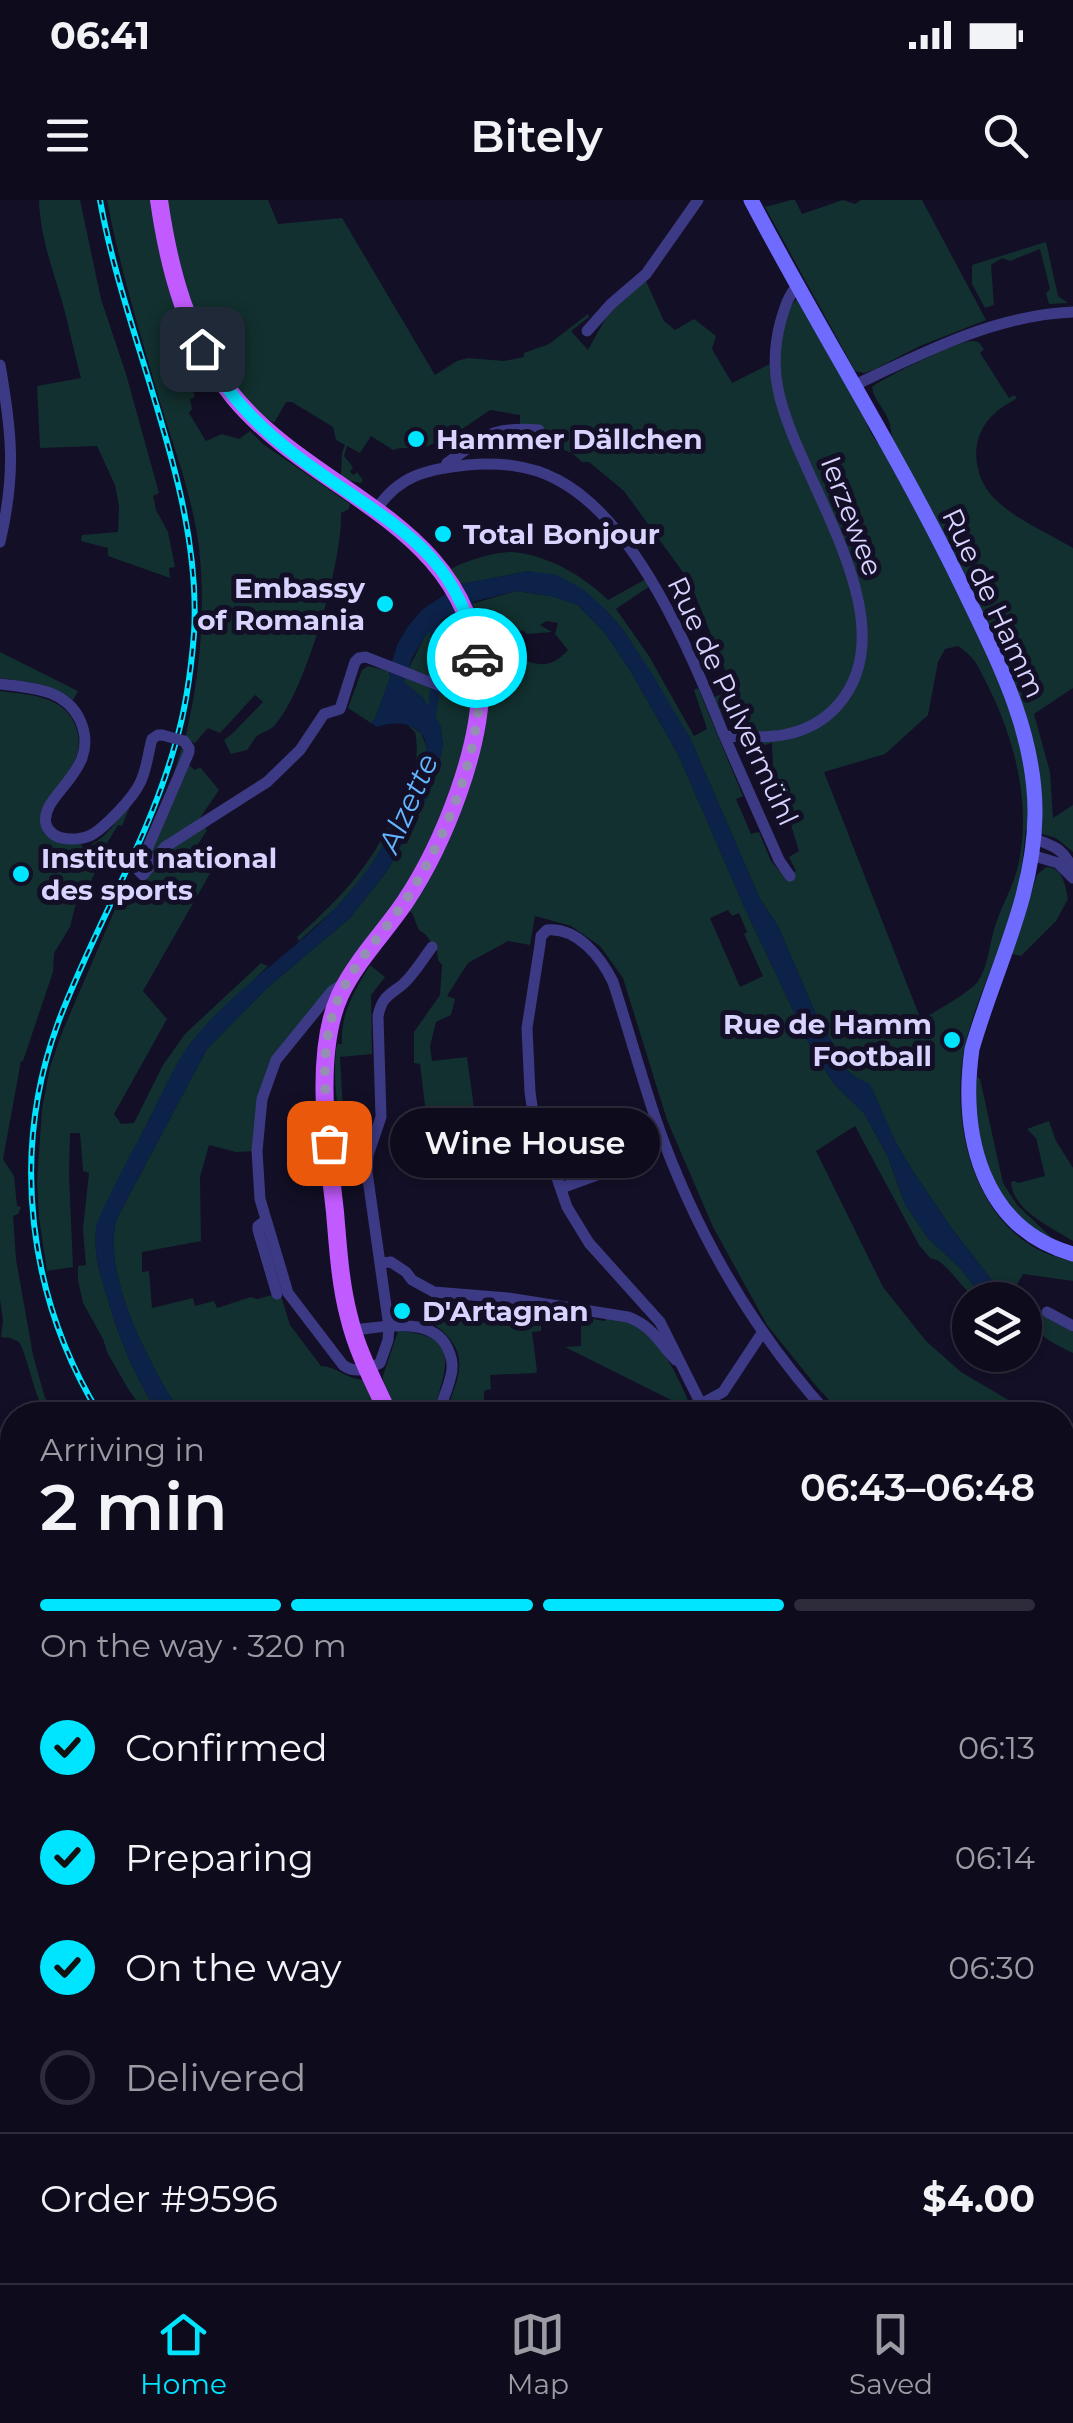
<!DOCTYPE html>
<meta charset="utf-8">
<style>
:root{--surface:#0e0b1c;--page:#171425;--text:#f1f3f6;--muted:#9b9ba3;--line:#2e2b3b;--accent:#00e5ff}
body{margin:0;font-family:Montserrat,sans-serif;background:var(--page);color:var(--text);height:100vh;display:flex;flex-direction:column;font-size:38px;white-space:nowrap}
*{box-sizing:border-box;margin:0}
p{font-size:32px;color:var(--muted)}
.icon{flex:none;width:55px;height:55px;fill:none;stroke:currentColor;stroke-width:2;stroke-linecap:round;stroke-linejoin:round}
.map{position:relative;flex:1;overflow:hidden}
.sheet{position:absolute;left:0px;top:1202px;width:1075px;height:882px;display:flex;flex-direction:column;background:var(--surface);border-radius:40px 40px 0 0;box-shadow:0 2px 8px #0004,0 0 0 2px var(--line)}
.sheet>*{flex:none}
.buttons{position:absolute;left:952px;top:1082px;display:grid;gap:20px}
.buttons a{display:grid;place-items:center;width:90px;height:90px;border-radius:50%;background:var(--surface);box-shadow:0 2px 8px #0004,0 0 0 2px var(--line);font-size:50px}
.pin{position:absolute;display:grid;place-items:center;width:85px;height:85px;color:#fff;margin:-42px;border-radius:20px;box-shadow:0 5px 15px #0006}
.courier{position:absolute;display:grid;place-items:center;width:100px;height:100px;margin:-50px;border:8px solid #00e5ff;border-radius:50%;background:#fff;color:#222;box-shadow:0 2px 12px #0007}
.bubble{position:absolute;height:70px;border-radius:35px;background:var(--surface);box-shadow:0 2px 8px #0004,0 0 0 2px var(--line);font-size:32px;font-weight:600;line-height:70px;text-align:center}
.summary em{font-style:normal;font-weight:600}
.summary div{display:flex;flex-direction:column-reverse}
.summary{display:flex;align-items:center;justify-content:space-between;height:170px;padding:0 40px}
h1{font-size:65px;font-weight:600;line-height:75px}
.bar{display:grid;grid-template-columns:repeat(4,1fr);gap:15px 10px;align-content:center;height:120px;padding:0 40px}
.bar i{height:12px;border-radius:8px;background:var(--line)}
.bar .current{background:var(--accent)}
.bar p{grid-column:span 4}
.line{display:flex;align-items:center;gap:25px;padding:0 40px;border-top:2px solid var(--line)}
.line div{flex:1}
ol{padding:0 40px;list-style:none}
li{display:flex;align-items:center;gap:30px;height:110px}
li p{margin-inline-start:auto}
li .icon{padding:10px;border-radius:50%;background:var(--accent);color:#111;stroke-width:4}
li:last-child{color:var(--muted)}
li i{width:55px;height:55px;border:5px solid var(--line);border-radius:50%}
.status{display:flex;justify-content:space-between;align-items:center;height:70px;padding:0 50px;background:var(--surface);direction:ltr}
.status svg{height:28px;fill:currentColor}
header{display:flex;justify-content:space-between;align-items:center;height:130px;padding:0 40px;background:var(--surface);font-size:45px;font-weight:600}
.tab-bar{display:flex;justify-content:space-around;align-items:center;height:140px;border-top:2px solid var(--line);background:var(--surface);font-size:28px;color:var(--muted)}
.tab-bar a{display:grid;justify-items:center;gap:5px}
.tab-bar .current{color:var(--accent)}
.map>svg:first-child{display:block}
.green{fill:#12302f;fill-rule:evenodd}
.water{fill:#0c2248}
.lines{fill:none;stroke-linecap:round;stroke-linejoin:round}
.stream{stroke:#0c2248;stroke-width:2.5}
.canal{stroke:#0c2248;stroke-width:9}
.minor-tunnel{stroke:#312d47;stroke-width:11;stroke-dasharray:11 5.5;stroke-linecap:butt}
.primary-tunnel{stroke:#312d47;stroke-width:18;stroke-dasharray:18 9;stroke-linecap:butt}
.minor{stroke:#3d3a85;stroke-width:11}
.tertiary{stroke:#3d3a85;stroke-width:14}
.secondary{stroke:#6f6bff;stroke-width:15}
.primary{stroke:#c25bff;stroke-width:18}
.rail-casing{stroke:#00e5ff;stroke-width:6}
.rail{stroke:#130f26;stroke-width:2.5;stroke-dasharray:8;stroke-linecap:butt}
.minor-bridge{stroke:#3d3a85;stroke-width:11}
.done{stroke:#948fb3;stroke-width:10;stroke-dasharray:0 18}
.route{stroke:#00e5ff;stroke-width:12}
.poi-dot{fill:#00e5ff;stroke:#130f26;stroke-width:4}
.labels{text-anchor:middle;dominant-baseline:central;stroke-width:10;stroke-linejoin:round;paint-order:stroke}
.poi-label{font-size:28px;font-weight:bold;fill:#d9d4ff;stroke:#130f26;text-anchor:start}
.street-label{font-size:28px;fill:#d9d4ff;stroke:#130f26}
.water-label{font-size:30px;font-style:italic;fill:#62b6ff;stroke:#130f26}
</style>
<div class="status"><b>06:41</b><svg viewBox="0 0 49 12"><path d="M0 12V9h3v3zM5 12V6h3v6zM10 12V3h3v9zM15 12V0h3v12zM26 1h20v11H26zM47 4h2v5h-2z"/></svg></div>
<header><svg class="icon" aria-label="menu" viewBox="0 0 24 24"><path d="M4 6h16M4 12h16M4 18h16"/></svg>Bitely<svg class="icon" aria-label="search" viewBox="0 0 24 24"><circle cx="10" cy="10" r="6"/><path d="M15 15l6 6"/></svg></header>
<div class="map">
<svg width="1073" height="2083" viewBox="0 0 1073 2083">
<rect width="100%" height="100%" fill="#130f26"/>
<!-- green -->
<g class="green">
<path d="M39,0H80L101,99L126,174L159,293L153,296L156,310L168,332L175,367L169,368L170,378L108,356V348L81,341L82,335L118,332L119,306L115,285L97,246L40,248L37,186L81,178C74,153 69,126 62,101C52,68 40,35 39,0Z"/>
<path d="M107,0H268L278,24L342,18L435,175L457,161L468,158L504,161L524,157V153L549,144L588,114L589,117L571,131L588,150L612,107L645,79L664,121L675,130L694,119L716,136L712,149L732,183L778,160C780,140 782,111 797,99L862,207C867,231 876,245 896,259C893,247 892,236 890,225C887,211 874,201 872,187C885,177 956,142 971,141C980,141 979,143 984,149L980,153L1009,198L1014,195L1017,198C1008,204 998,209 991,217C968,241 973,280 998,302C1019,321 1048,333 1073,348V488L1034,514L1050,572L1053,618L1073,605V652L1056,638L1026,629C1023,654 1021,680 1014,705C1000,754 974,801 964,851C951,919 971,1013 1037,1049C1048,1055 1061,1058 1073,1061V1081L1023,1074L1015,1088L1047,1118L1073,1132V1153C1055,1145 1039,1135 1025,1120V1100H1007L950,1026L912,970L895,941L870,885L855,877L839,863L832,842L820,824L778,726L760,699L690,538L624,431L605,409L529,371L461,384L451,369C465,361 494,352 511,352C546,354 584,376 608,400L646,379L650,386L616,409L649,456L694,536L707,529L694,490L698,488L743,596L736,599L751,634L759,632L771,661L785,677L796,671L789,657L799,651L773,566L772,543L761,546L759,538C732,530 725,524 714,497L733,490L690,382L624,291L589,262H582L572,253L538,240L541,229L520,226V215L490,210C470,224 449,239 425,247C414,250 404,246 393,250L371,236L360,253L347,246L344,256L353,267L350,272L354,275L357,272L363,280L361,283L350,281L341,275L342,253L345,245L336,240L333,227L292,202H286L274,223C246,206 227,172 209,145L184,159L195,197L190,199L192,209L189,213L206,241L222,234L239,239L250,231L263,244L350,304L349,309L341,313C343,359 306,491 275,525C270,531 261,532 256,537C255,538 248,549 247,550L231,554L224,540L233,533L263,502L255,495L220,533L208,528L195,543L185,539C200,476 206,411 199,348C193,301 178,259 164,215C143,143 121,74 107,0ZM958,446C976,458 979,468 989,488C1015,541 1032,606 1018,666C1013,688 1000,708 994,730C989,746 988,767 978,781C971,792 934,812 921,820L824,572L885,554L928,515L938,462L945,449Z"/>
<path d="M791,0H795L802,14L843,0L855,4L861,0H922L986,120L920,146L873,170L864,173L855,171L765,7Z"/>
<path d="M1046,42L1058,96L1068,103L1049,104L1046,93L1050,89L1040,49L1010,61L1002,58L991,65L994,105L985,108L972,84V65Z"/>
<path d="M516,391L551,396L578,405L605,433L630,470L678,554L747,713L813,852L836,886L864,913L888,957L905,1004L928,1038L960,1068L985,1100H975L947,1068L939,1061L930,1058L919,1045L855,926L816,951L883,1087L926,1141L961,1172L1010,1201L1044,1215H843L817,1187L767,1125L713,1027L667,920L623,778L600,746L571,726L535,716L530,745L508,741L468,763L447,796L455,799L451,815L436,822L430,846L432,861L467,857L475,915L470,917L471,920L445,924L438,938L429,939L420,864L414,863V832L440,795L442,765L438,760L437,751L426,735L419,730L412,713L397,702L332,791L276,860L257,951L236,952L209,945L200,977L201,1041L142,1052V1072L149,1071L152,1108L193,1098L195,1106L214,1101L217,1108L251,1097L257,1099L280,1093L290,1125L321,1166C338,1167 344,1178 363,1180L379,1215H182C151,1168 100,1073 117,1018L207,849L267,788L350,718L387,671L423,606L437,572L443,544L440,525L423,498L403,482L405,477L455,486L409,468L426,434L452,413L461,430L476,421L471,404ZM547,421L558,423L555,434L568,450C543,479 519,457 493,441L522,430L527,434L552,432L540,425ZM728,710L732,716L739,713L747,732L744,734L763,776L740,787L710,718Z"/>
<path d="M0,452L78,491L73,500C51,483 27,482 0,478Z"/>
<path d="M368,466L389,471L390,478L375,519L371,523L348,508L362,470Z"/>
<path d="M0,491C32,495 70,496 78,534C80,545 78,556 72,566C65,580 54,593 44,606L51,639L60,643L81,644L83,648C109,639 117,619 133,599L122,626L118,625L95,663L98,666L82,701L77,699L70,727L54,753L53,772L23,861H21L3,959L14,976L17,1006L21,1007L18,1014L13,1016L16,1059L33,1155L45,1198L58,1213L66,1211L69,1215H47C32,1192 31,1165 19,1142L10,1138L1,1137L3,1121L0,1099Z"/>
<path d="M406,523L421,533L428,550L424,565L387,643L366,673L338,706L299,741L297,737C346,693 370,667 398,607C411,578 421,564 415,532Z"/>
<path d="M182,546L185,552V562L195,570L200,567L219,590L200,618L201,624L207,630L196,647L216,663L143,791L167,819L114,914L121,924L134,923L163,865L185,834L261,763L268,766L192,841L175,868L97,1023C92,1051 100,1074 108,1100C120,1142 136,1178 159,1215H146L127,1187L107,1152L103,1139L83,1103L78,1080V1066L86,1065L83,1029L89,973L83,971L80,933H70L69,975L73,1067L47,1071L39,1018L37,982L42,909L50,867L63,830L116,707L127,704L136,685L146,682L150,669L145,674Z"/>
<path d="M1046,667C1063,667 1065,685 1068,699L1056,721L1021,756L1012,754L1037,675Z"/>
<path d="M370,765L385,777L371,795L372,854L340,857L344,928H354L355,931L343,932L341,930C337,902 332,873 337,844H342C340,814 355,790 370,765Z"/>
<path d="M977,877L980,879L1003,983L1017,1005L1052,1038L1032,1031L995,986L975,925Z"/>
<path d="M1049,921L1056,941L1073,968V1041C1051,1027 1013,1011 1011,982L1015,981L1018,983L1045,976L1036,938L1027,929Z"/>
<path d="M580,927L586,930L597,963L593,970L569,978L564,975L552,942L555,936Z"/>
<path d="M433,1101L506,1105L509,1112L541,1116V1131L532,1132L537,1171L535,1173L490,1175L491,1189L484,1191V1208L448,1206C462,1169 469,1149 432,1123L435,1109L432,1108Z"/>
<path d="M607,1116C620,1119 633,1123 644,1130C661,1141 682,1185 690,1205L680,1204L669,1199L565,1147L581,1146V1123H593V1119L605,1121Z"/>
<path d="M398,1131C466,1135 444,1170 433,1215H399L383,1181V1176Z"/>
<path d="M0,1239L12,1243V1321L0,1323Z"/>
<path d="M174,2073V2072L490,2073L481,2083H189L178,2081Z"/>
</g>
<!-- water -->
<path class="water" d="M529,371L557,375L584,390L605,409L624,431L651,472L690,538L760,699L778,726L820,824L832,842L839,863L855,877L870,884L895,941L912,970L950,1026L1007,1100H985L960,1068L928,1038L905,1004L888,957L864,913L836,886L813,852L747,713L678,554L630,470L605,433L578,405L551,396L516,391L476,401L444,418L426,435L412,458L404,482L423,498L440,525L443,545L437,572L423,606L387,671L350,718L267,788L207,849L117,1018C100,1073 151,1168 182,1215H159C136,1178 120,1142 108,1100C100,1074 92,1051 97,1023C112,988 131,954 149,920C162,893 174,864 193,840C235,787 294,753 339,704C372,670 392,631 413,588C421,572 435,548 420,532C409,521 390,522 377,527L371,523L375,519L390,478L389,471L398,443L409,425L423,409L461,384Z"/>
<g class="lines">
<!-- stream -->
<path class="stream" d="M385,2083L386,2072"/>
<!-- canal -->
<path class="canal" d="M431,521L437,472L434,417"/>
<!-- minor-tunnel -->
<path class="minor-tunnel" d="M1067,2036L1073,2025"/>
<!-- primary-tunnel -->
<path class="primary-tunnel" d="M0,2004L12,2005"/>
<!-- minor -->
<g class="minor">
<path d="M587,131L611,104L646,74L698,0"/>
<path d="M0,165C12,233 16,274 0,342"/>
<path d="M855,185C924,152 996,115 1073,112"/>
<path d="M445,268L447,263C485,237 489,226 539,230"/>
<path d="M376,310C399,275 428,269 467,265C496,262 530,265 556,279C637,320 691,454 724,535C742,577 761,619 779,660L790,676"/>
<path d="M0,484C30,488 65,488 80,520C103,571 39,594 46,624C48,631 55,637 62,638C72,640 85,639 93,634C106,626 133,598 140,583C147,569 148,553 152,539L158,535H162"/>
<path d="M725,536C767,539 808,539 838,505C912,421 795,277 778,189C773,166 775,142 781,120C785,107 788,96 797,86"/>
<path d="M184,541L189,548V552L142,661L139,671L143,675L165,647L267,582L300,550L324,514L340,509L355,462L359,458L366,457L453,491L480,499"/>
<path d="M1033,639C1054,645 1068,651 1073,674"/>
<path d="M1031,655L1058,663L1073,678"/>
<path d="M344,783L332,791L276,860L262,899L257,951L260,999L288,1093L343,1165C355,1174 368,1170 380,1163L388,1140L389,1127L367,972L368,955L381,917L378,816C382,797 388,796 402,785C413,776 423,759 432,747"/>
<path d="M542,933L579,921L590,927L601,961L597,975L561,988"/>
<path d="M596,945L657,923"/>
<path d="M265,1021L258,1026V1030L277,1094"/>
<path d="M381,1063L391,1062L406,1072L412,1080L434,1092L508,1098L628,1117C654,1127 658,1142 676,1160"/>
<path d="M1047,1112L1073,1126"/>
<path d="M352,1130C381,1128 431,1115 447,1147C450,1153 453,1162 452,1170C450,1185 442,1200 438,1215"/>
<path d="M701,1204L723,1192L762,1133"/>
<path d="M703,1215L701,1204L660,1122L589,1043L567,1007L532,906L530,892L527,828L540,745L541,736L547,730C577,727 601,757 613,782C628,828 641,875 656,920C694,1029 752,1130 829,1215"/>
<path d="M1062,1321L1073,1324"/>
<path d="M1062,1564L1073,1561"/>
<path d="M1062,1626L1073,1677"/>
<path d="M0,1683L12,1692"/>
<path d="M0,1705H12"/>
<path d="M1062,1705L1073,1701"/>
<path d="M0,1799L12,1801"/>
<path d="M0,1822H12"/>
<path d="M0,1843L12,1840"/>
<path d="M0,1878L12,1877"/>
<path d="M0,1921L12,1922"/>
<path d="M1062,1972L1073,1979"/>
<path d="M1062,2041L1073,2047"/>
<path d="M0,2048L12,2033"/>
<path d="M0,2071L12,2083"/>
</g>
<!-- tertiary -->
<path class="tertiary" d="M544,2083L547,2072"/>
<!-- secondary -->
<g class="secondary">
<path d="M751,0C819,130 898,254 962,386C997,459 1036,532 1035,615C1034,698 994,771 972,849C960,934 981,1028 1073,1054"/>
<path d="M1062,1833L1073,1831"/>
<path d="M876,2083L878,2072"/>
</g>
<!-- primary -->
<g class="primary">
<path d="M159,0C169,70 187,139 233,196C316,297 469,322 480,475C484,544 443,645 405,702C384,733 356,761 340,795C313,854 328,948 335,1012C338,1047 340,1083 349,1117C357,1151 374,1183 389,1215"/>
<path d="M645,2072L670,2083"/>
<path d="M32,2083L51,2072"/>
</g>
<!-- rail casing -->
<g class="rail-casing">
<g id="rail">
<path d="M100,1215C28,1098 10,953 58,823C93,729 148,642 175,545C186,509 191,471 194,434C203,290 125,142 100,0"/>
<path d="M0,1233L12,1237"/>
<path d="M1062,1914L1073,1918"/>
<path d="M1062,1931L1073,1936"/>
<path d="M1062,1951L1073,1957"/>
</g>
</g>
<!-- rail -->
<use href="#rail" class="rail"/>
<!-- minor-bridge -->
<path class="minor-bridge" d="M162,535L184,541"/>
</g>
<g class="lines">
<!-- done -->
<path class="done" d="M329,943C326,900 320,856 333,813C346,771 379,739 403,704C446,641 490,535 477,458"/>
<!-- route -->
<path class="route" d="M202,149C224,190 256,225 293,253C374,317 459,342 477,458"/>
</g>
<!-- markers -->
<g class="poi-dot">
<circle cx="416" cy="239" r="10"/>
<circle cx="443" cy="334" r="10"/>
<circle cx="385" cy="404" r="10"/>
<circle cx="21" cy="674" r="10"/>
<circle cx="952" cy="840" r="10"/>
<circle cx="402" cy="1111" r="10"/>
</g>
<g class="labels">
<!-- poi labels -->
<g class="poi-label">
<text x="436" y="239">Hammer Dällchen</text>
<text x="463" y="334">Total Bonjour</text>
<text x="365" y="388" text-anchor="end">Embassy<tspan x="365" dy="32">of Romania</tspan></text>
<text x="41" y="658">Institut national<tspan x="41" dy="32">des sports</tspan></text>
<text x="932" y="824" text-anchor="end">Rue de Hamm<tspan x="932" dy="32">Football</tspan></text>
<text x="422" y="1111">D'Artagnan</text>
</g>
<!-- street labels -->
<g class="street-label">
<text transform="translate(852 316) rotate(69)">Ierzewee</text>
<text transform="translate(994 403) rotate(65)">Rue de Hamm</text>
<text transform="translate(733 501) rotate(65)">Rue de Pulvermühl</text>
</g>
<!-- water labels -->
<g class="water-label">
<text transform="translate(408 603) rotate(-66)">Alzette</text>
</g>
</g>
</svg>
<div class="buttons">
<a><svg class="icon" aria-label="layers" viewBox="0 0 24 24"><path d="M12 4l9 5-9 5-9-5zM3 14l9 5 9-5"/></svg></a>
</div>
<div class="pin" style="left:329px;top:943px;background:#ea580c"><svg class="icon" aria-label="bag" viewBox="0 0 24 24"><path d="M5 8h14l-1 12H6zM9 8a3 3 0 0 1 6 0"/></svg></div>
<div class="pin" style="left:202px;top:149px;background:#1f2937"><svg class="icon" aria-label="home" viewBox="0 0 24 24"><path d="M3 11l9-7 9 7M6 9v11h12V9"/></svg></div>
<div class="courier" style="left:477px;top:458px"><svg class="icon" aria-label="car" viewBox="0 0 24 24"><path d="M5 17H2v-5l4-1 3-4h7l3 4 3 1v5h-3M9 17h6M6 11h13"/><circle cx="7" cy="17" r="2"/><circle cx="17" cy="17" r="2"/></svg></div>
<div class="bubble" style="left:390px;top:908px;width:270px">Wine House</div>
<section class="sheet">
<div class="summary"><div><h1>2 min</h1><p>Arriving in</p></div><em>06:43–06:48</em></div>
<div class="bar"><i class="current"></i><i class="current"></i><i class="current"></i><i></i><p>On the way · 320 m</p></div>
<ol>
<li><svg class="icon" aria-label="check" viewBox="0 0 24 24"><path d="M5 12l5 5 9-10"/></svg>Confirmed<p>06:13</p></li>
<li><svg class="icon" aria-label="check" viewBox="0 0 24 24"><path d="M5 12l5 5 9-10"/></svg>Preparing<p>06:14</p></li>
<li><svg class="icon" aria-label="check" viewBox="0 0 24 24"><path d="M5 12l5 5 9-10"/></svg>On the way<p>06:30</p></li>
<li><i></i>Delivered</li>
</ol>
<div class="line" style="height:130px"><div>Order #9596</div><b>$4.00</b></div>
</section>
</div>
<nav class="tab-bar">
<a class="current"><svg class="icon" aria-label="home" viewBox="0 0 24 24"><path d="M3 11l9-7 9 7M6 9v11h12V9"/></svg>Home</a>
<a><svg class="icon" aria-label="map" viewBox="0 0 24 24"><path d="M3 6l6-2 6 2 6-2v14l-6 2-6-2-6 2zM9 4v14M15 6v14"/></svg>Map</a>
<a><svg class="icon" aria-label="saved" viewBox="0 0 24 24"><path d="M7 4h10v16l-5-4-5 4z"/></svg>Saved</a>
</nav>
